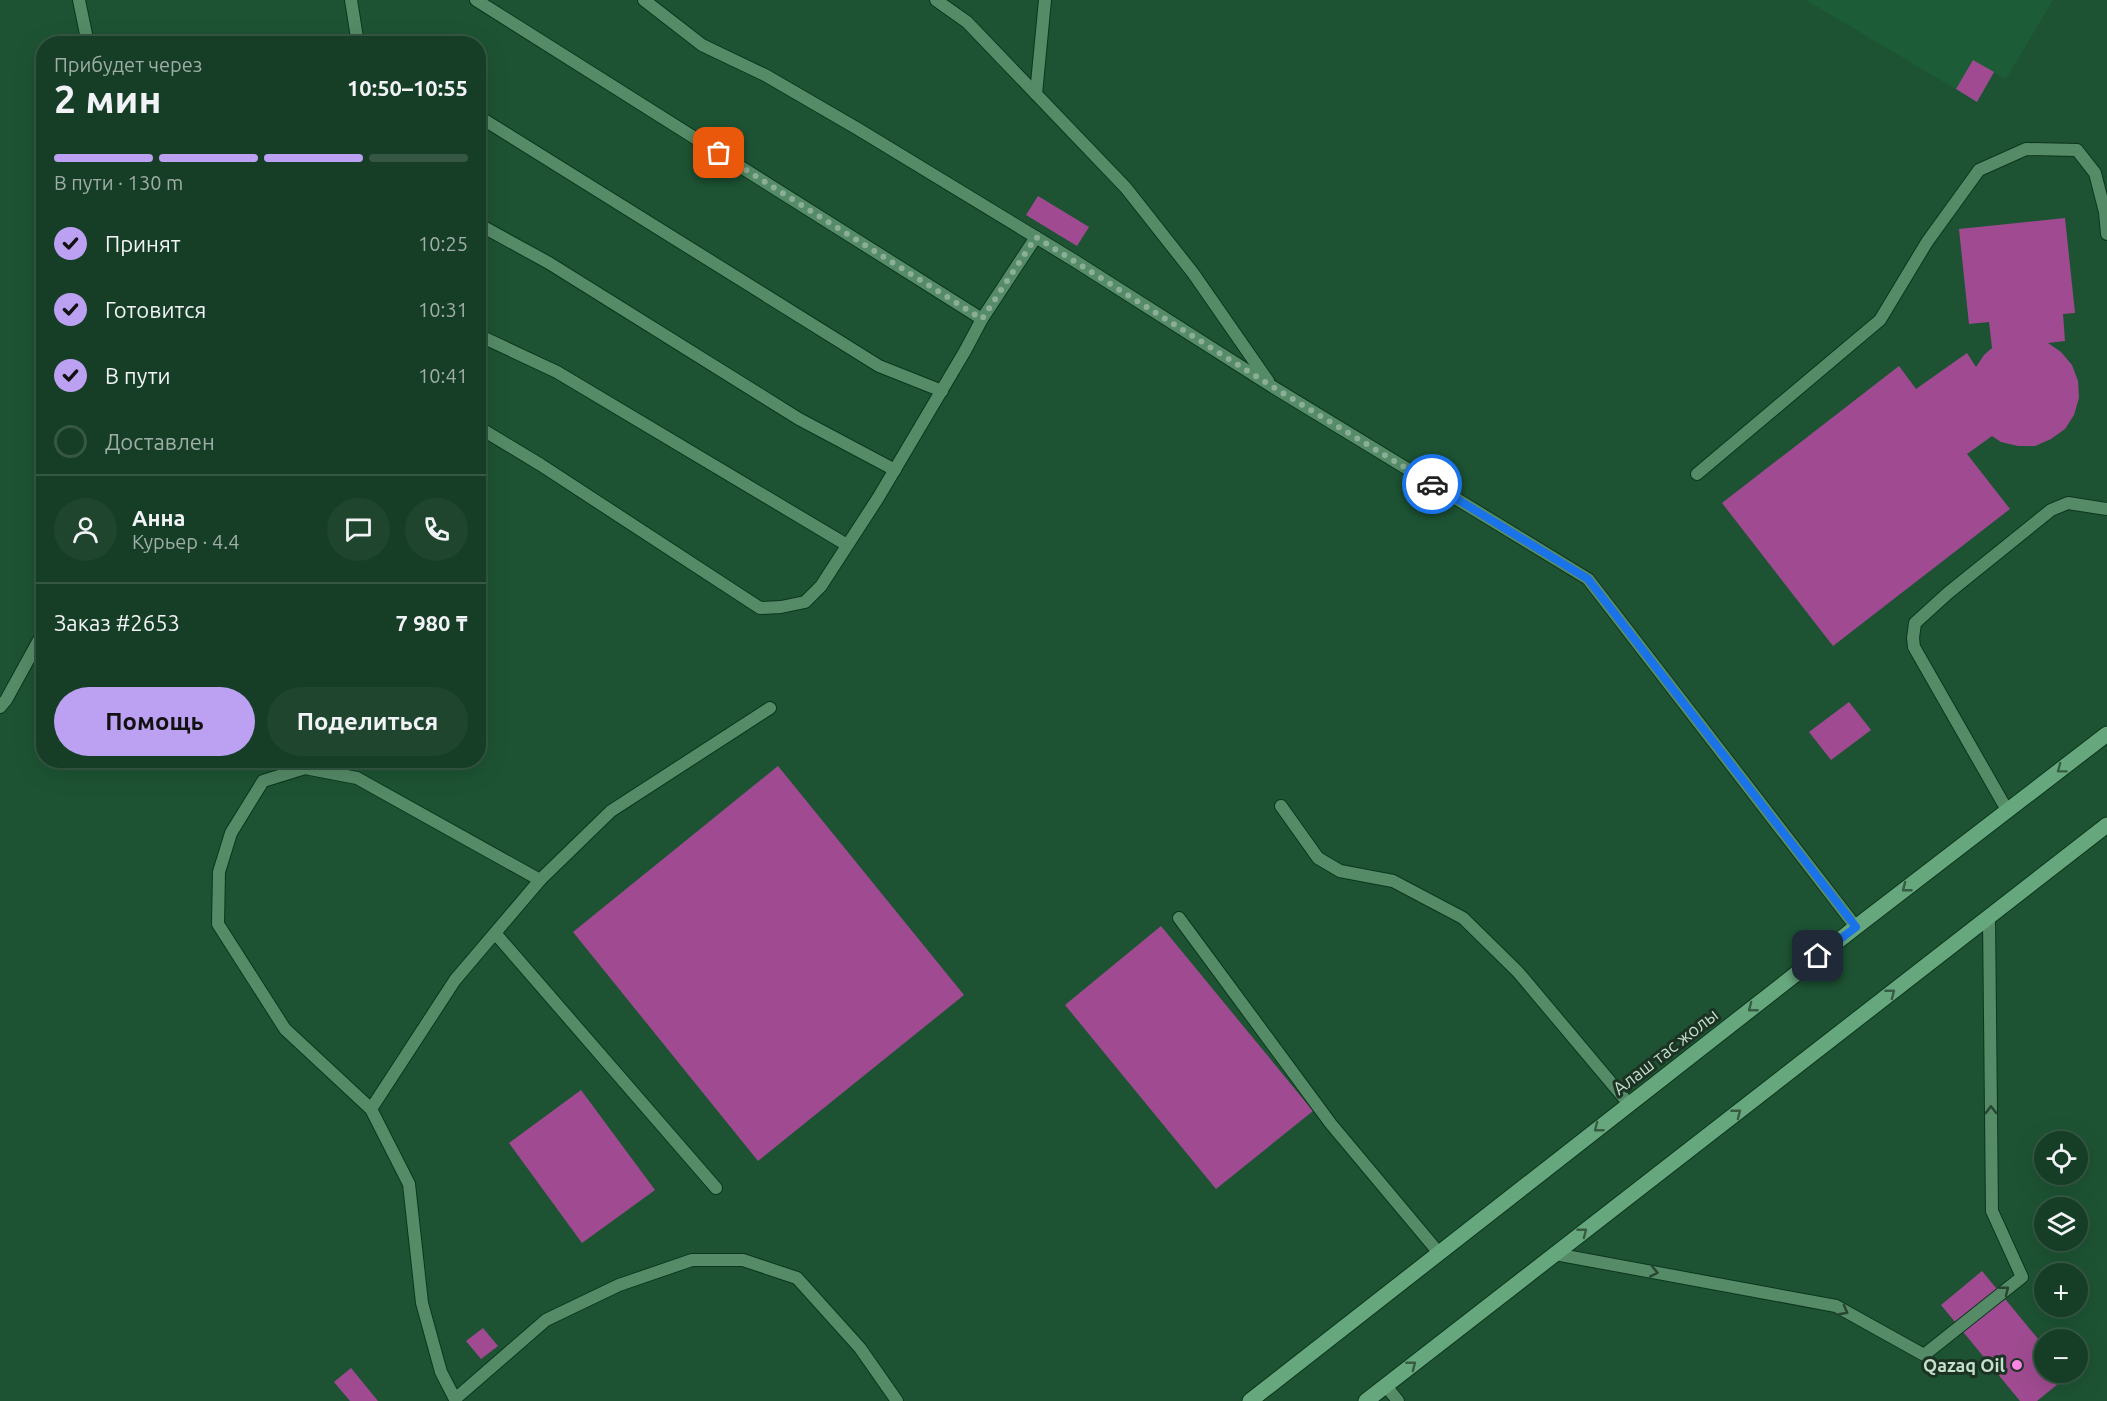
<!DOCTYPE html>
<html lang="ru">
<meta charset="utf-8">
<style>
:root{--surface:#163e26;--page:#1f452e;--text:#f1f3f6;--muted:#9eaea7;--line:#355743;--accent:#bca0f2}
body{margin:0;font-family:Ubuntu,sans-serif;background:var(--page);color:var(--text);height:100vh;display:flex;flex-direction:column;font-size:22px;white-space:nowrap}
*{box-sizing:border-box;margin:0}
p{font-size:20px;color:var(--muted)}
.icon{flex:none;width:33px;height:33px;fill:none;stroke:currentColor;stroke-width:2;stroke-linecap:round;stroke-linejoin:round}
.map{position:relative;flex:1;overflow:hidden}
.details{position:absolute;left:36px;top:36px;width:450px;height:732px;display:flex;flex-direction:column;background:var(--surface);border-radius:24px;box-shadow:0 6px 24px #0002,0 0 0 2px var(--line)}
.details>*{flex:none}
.buttons{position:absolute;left:2034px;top:1131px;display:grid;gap:12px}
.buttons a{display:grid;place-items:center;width:54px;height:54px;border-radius:50%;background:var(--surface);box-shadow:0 6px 24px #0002,0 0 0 2px var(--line);font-size:30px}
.pin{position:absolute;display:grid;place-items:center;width:51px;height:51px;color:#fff;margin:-26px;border-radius:12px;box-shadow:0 3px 9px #0006}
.courier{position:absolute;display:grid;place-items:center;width:60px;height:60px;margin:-30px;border:4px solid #1a73e8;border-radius:50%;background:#fff;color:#222;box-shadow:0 2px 8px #0007}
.summary em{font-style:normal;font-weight:700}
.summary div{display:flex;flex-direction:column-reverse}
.summary{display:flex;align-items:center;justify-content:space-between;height:102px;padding:0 18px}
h1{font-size:39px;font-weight:700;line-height:45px}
.bar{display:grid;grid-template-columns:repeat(4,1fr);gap:9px 6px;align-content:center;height:72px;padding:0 18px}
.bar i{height:8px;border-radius:4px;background:var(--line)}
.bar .active{background:var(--accent)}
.bar p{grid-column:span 4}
.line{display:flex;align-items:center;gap:15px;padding:0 18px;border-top:2px solid var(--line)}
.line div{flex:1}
.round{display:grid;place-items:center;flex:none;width:63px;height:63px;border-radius:32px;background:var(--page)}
ol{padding:0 18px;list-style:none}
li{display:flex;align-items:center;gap:18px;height:66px}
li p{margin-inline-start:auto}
li .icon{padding:6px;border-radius:50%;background:var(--accent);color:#111;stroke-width:4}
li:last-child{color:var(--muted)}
li i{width:33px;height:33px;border:3px solid var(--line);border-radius:50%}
.primary-button{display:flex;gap:12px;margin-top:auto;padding:12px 18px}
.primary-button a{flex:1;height:69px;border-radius:36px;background:var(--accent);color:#111;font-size:24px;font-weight:700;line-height:69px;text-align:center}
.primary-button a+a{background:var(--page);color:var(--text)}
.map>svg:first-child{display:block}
.built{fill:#1c5c37}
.building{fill:#a04b91}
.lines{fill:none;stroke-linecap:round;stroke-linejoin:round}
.service-casing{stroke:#0c361e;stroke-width:14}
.primary-casing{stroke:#0c361e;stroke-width:17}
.service{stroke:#558b67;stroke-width:12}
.primary{stroke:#66a77d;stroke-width:15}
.oneway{stroke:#365c43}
.oneway2{stroke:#274531}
.done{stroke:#8aae96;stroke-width:6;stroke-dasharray:0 10.8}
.route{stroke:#1a73e8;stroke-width:8}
.poi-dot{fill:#fb87e5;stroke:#1c3324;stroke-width:2}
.labels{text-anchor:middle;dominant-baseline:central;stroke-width:6;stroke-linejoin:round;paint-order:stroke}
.street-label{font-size:18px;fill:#c4dfcc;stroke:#1c3324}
.poi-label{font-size:18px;font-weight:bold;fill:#c4dfcc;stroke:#1c3324;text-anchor:end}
</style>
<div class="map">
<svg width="2107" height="1401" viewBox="0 0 2107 1401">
<rect width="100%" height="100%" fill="#1d5333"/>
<!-- built -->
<path class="built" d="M1806,0H2053L2006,79L1994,73L1977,102Z"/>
<!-- building -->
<g class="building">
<path d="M1973,60L1994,72L1977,102L1956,89Z"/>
<path d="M1038,196L1089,227L1077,246L1026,215Z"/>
<path d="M2065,218L2075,313L2063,314L2065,341L2048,343L2061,352L2072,365L2078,381L2079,398L2074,415L2065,429L2051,439L2035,446H2018L2001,442L1992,436L1967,454L2010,509L1833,646L1722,503L1899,366L1916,389L1967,353L1976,367L1984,355L1992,348L1989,322L1969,324L1959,229Z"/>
<path d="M1849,702L1871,730L1831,760L1809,732Z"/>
<path d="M778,766L964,995L758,1161L573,932Z"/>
<path d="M1161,926L1313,1111L1216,1189L1065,1005Z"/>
<path d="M581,1090L655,1190L582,1243L509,1143Z"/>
<path d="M1982,1271L2044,1346V1372H2066L2069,1375L2037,1401H2020L1941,1305Z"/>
<path d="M483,1328L498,1346L481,1359L466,1341Z"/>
<path d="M351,1368L378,1401H350L334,1382Z"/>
</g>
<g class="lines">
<!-- service casing -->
<g class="service-casing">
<g id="service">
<path d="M79,0L88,44"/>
<path d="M351,0L358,44"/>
<path d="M476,0L982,319"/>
<path d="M644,0L702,45L765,75L858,129L1075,261L1273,387L1588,579L1856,927"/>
<path d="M936,0L967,22L1126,188L1193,273L1268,381"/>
<path d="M1036,94L1045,0"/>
<path d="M478,116L879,366L942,391"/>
<path d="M478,224L549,263L799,419L895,470"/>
<path d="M478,335L557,372L847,545"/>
<path d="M478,427L541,465L760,608L781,607L805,602L821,586L878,498L965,351L982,319L1036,237"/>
<path d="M1697,474L1880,320L1927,242L1979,170L2026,149L2077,150L2095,173L2105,212L2107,234"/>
<path d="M0,707L6,700L44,631"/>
<path d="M1281,806L1318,858L1340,871L1393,881L1463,918L1518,972L1629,1104"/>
<path d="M2007,810L1914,647L1913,638L1915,623L1948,593L2051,510L2068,503L2107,509"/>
<path d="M1179,918L1331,1124L1439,1253"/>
<path d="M495,933L716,1188"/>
<path d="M371,1109L455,980L540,880L611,811L770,708"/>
<path d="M1555,1254L1836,1306L1924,1355L2022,1277L1992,1211L1989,917"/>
<path d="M1386,1386L1398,1401"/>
<path d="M455,1399L546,1320L619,1285L692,1260H743L797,1278L860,1348L897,1401"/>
<path d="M456,1401L441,1372L422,1303L409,1184L371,1109L285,1029L218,924L219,872L231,833L263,781L305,768L357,778L540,880"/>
</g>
</g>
<!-- primary casing -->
<g class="primary-casing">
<g id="primary">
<path d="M1250,1401L1856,927L2107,734"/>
<path d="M1366,1401L2107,825"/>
</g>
</g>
<!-- service -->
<use href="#service" class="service"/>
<!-- primary -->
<use href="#primary" class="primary"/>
</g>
<!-- one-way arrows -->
<defs><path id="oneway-chevron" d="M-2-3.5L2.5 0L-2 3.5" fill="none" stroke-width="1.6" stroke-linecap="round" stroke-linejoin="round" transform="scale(1.5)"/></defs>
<g class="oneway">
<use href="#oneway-chevron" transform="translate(2061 769) rotate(143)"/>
<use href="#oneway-chevron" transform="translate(1906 888) rotate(142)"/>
<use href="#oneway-chevron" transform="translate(1891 993) rotate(-38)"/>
<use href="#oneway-chevron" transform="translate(1752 1008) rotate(142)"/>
<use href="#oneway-chevron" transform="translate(1737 1113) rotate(-38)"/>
<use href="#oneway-chevron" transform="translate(1598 1128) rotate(142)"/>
<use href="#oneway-chevron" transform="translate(1583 1232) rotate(-38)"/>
<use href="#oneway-chevron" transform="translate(1412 1365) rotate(-38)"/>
</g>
<g class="oneway2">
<use href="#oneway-chevron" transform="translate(1991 1110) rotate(-91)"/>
<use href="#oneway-chevron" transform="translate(1654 1272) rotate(11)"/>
<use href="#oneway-chevron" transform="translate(2005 1290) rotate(-38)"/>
<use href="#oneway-chevron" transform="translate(1844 1311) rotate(28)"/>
</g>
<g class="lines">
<!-- done -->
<path class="done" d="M719,153L982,319L1036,237L1273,387L1432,484"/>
<!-- route -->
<path class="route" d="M1432,484L1588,579L1856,927L1818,956"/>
</g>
<!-- markers -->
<circle class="poi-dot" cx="2017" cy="1365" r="6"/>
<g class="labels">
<!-- street labels -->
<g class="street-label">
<text transform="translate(1665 1051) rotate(-38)">Алаш тас жолы</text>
</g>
<!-- poi labels -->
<g class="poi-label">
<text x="2005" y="1365">Qazaq Oil</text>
</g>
</g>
</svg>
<div class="buttons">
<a><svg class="icon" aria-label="locate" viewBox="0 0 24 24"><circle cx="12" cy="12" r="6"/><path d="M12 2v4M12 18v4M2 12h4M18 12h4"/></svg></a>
<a><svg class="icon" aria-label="layers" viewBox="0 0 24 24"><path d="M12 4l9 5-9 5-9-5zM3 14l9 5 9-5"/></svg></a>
<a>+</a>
<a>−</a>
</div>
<div class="pin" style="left:719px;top:153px;background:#ea580c"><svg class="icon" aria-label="bag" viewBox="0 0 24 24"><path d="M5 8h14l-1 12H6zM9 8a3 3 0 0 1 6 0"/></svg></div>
<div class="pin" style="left:1818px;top:956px;background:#1f2937"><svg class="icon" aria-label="home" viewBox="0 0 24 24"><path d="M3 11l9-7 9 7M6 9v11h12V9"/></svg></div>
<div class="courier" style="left:1432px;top:484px"><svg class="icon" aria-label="car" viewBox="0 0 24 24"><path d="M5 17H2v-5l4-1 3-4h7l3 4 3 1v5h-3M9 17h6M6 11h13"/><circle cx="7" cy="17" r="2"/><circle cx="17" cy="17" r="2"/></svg></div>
<section class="details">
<div class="summary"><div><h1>2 мин</h1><p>Прибудет через</p></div><em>10:50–10:55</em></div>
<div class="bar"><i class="active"></i><i class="active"></i><i class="active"></i><i></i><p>В пути · 130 m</p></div>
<ol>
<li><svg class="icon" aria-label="check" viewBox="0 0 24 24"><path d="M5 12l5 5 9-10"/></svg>Принят<p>10:25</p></li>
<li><svg class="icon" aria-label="check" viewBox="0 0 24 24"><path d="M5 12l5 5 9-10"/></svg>Готовится<p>10:31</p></li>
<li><svg class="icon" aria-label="check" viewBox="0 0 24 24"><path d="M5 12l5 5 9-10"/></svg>В пути<p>10:41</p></li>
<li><i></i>Доставлен</li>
</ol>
<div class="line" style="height:108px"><a class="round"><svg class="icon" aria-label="person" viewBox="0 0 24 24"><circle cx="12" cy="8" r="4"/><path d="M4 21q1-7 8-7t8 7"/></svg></a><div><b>Анна</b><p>Курьер · 4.4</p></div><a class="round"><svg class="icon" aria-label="chat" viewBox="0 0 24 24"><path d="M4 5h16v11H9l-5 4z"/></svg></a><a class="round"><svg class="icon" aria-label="phone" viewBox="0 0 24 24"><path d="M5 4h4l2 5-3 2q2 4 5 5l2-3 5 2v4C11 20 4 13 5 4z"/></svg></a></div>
<div class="line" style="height:78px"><div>Заказ #2653</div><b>7 980 ₸</b></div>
<div class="primary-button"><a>Помощь</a><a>Поделиться</a></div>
</section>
</div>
